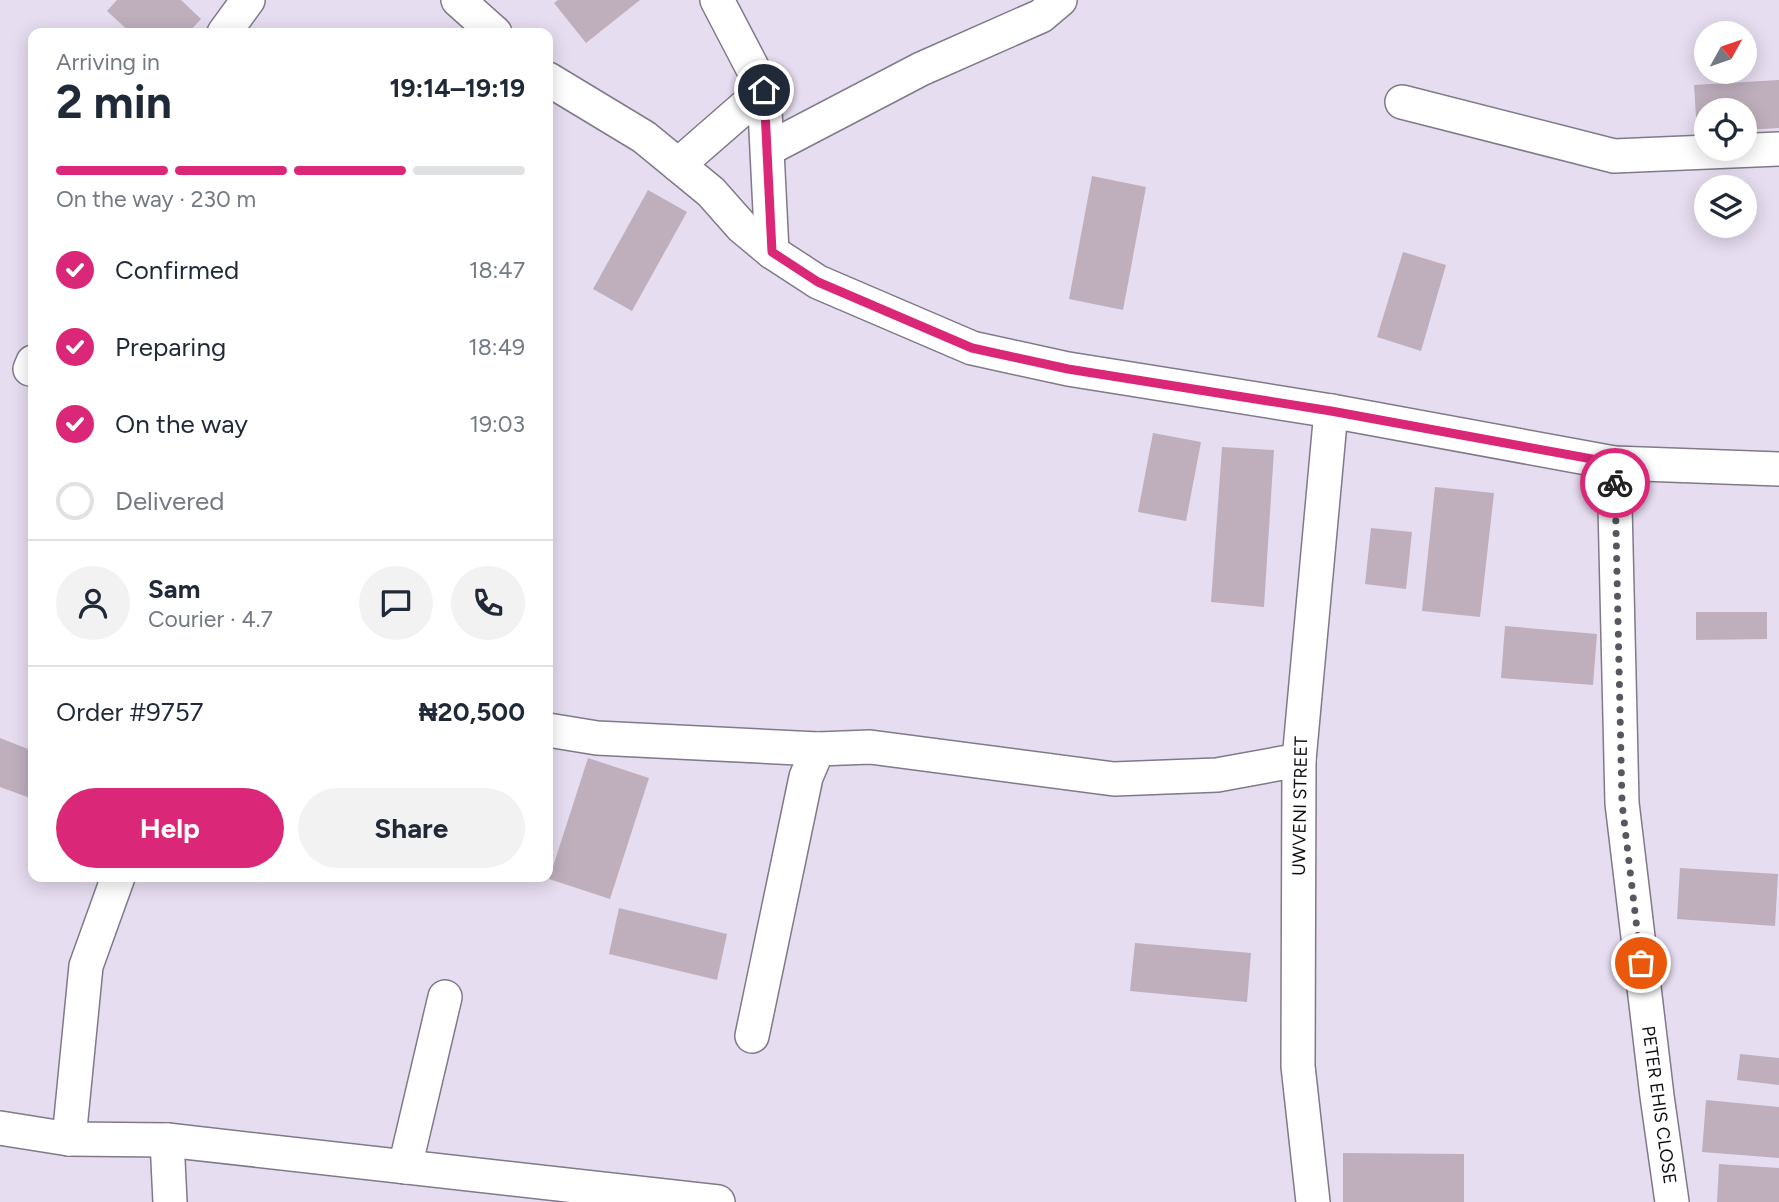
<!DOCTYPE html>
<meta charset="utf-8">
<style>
:root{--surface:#fff;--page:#f2f2f3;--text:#1f2937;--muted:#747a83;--line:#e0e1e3;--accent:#db2777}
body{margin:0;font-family:Figtree,sans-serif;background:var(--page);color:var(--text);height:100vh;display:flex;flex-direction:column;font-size:26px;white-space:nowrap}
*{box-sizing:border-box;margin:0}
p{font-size:23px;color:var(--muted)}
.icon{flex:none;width:38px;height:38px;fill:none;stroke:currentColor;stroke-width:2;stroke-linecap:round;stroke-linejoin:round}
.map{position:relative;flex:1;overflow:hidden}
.side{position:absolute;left:28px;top:28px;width:525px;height:854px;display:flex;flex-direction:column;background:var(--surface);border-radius:14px;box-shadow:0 4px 18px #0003}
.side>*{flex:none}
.needle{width:46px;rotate:50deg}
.fabs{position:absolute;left:1694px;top:21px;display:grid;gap:14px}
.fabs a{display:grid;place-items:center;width:63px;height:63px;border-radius:50%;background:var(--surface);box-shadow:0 4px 18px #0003;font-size:35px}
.pin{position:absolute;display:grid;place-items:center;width:60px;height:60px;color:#fff;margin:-30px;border:4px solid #fff;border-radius:50%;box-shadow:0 2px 7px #0007}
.courier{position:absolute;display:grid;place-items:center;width:70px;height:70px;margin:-35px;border:5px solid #db2777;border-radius:50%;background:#fff;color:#222;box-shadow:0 2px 9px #0007}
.summary em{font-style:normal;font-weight:700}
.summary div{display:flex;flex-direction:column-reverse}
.summary{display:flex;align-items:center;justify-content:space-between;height:119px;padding:0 28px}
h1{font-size:46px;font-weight:700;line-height:52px}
.bar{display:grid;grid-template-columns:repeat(4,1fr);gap:10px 7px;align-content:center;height:84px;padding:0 28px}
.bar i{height:9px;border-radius:5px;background:var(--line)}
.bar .on{background:var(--accent)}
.bar p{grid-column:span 4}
.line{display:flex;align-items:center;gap:18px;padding:0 28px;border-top:2px solid var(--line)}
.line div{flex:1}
.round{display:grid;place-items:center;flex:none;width:74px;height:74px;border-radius:37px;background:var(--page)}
ol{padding:0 28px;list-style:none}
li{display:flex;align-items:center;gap:21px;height:77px}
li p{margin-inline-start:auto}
li .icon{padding:7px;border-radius:50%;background:var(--accent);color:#fff;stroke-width:4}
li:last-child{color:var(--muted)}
li i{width:38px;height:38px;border:4px solid var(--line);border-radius:50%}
.cta{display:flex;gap:14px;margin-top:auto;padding:14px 28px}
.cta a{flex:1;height:80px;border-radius:42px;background:var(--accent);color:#fff;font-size:28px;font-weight:700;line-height:80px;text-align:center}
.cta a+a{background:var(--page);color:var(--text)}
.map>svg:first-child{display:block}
.building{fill:#bfafbd}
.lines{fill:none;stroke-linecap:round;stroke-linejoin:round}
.minor-casing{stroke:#81798a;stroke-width:36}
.minor{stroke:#fff;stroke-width:33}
.done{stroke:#5a5560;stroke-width:7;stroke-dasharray:0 12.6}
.route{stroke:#db2777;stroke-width:9}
.labels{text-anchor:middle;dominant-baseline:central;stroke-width:7;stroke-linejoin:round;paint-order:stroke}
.street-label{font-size:18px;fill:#0f0c12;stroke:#fff}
</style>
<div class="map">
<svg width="1779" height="1202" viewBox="0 0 1779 1202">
<rect width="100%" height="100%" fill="#e6ddf0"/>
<!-- building -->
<g class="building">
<path d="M117,0H181L201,19L188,33H131L107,11Z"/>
<path d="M558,0H640L586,43L554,3Z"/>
<path d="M1779,80V128L1745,130V110H1706V132L1697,133L1694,85Z"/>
<path d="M1092,176L1146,187L1123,310L1069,299Z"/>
<path d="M648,190L687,212L632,311L593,289Z"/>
<path d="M1403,252L1446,265L1421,351L1377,337Z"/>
<path d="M1153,433L1201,442L1186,521L1138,512Z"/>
<path d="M1222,447L1274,450L1264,607L1211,602Z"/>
<path d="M1435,487L1494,493L1480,617L1422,611Z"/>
<path d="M1371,528L1412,532L1406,589L1365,584Z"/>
<path d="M1696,612H1767V639L1696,640Z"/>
<path d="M1505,626L1597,634L1593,685L1501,678Z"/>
<path d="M0,738L33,751V799L0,787Z"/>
<path d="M588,758L649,778L610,899L549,879Z"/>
<path d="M1680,868L1778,874L1775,926L1677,919Z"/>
<path d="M619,908L727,934L717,980L609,954Z"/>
<path d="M1135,943L1251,953L1247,1002L1130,991Z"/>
<path d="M1740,1054L1779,1058V1085L1737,1080Z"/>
<path d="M1706,1100L1779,1107V1158L1702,1152Z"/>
<path d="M1343,1153L1464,1154V1202H1343Z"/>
<path d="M1719,1164L1779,1168V1202H1717Z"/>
</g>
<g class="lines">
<!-- minor casing -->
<g class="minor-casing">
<g id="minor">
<path d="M458,0L495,33"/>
<path d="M717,0L764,90L772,252"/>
<path d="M224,33L248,0"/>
<path d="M548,79L644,137L711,192L742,227L772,252L818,282L972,348L1068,369L1331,411L1614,463L1779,469"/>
<path d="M1402,102L1614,156L1779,149"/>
<path d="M768,149L921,69L1041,16L1060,0"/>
<path d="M678,165L764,90"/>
<path d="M30,369L33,362"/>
<path d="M1614,463L1622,803L1657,1096L1672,1202"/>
<path d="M548,730L597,738L818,749"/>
<path d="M752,1036L806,777L818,749L870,747L1114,779L1217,775L1299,760"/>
<path d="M0,1128L69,1139L167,1140L718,1202"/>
<path d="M69,1139L86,966L118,877"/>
<path d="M167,1140L170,1202"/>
<path d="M405,1167L445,997"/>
<path d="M1313,1202L1298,1066L1299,760L1331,411"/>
</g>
</g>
<!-- minor -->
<use href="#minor" class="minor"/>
</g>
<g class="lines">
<!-- done -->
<path class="done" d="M1615,483L1622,803L1641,963"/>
<!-- route -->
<path class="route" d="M764,90L772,252L818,282L972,348L1068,369L1331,411L1614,463L1615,483"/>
</g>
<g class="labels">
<!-- street labels -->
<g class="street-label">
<text transform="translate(1300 806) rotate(-89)">UWVENI STREET</text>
<text transform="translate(1659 1105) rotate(82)">PETER EHIS CLOSE</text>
</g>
</g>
</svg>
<div class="fabs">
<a><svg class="needle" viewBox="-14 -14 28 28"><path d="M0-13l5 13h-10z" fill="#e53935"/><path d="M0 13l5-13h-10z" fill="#747a83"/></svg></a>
<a><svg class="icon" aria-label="locate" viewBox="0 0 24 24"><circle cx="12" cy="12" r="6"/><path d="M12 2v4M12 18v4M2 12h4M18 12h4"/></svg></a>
<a><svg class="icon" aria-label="layers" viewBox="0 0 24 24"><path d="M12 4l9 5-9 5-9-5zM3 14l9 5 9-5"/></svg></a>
</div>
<div class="pin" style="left:1641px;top:963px;background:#ea580c"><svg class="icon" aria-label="bag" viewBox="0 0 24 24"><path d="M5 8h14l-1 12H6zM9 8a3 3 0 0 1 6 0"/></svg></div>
<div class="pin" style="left:764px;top:90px;background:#1f2937"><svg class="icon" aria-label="home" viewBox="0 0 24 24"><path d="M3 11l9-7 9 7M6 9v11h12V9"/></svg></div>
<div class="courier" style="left:1615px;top:483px"><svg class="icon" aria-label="bike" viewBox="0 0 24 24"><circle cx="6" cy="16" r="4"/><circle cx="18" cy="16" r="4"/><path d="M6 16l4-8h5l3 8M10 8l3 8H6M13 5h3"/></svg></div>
<section class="side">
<div class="summary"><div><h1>2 min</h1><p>Arriving in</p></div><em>19:14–19:19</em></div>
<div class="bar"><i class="on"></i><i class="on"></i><i class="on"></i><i></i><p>On the way · 230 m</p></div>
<ol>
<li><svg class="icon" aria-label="check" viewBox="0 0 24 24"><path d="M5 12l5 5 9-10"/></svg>Confirmed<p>18:47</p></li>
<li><svg class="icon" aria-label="check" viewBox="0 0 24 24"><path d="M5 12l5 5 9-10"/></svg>Preparing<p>18:49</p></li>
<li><svg class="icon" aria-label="check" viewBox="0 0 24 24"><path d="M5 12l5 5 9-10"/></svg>On the way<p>19:03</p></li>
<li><i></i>Delivered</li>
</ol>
<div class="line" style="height:126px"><a class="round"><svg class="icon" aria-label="person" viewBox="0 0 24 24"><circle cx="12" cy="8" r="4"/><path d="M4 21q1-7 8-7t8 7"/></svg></a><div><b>Sam</b><p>Courier · 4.7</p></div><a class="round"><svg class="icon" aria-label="chat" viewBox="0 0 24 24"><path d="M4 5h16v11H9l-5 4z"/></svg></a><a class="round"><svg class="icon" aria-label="phone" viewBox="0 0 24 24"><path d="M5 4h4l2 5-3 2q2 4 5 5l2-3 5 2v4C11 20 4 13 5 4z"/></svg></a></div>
<div class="line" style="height:91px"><div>Order #9757</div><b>₦20,500</b></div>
<div class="cta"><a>Help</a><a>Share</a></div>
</section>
</div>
